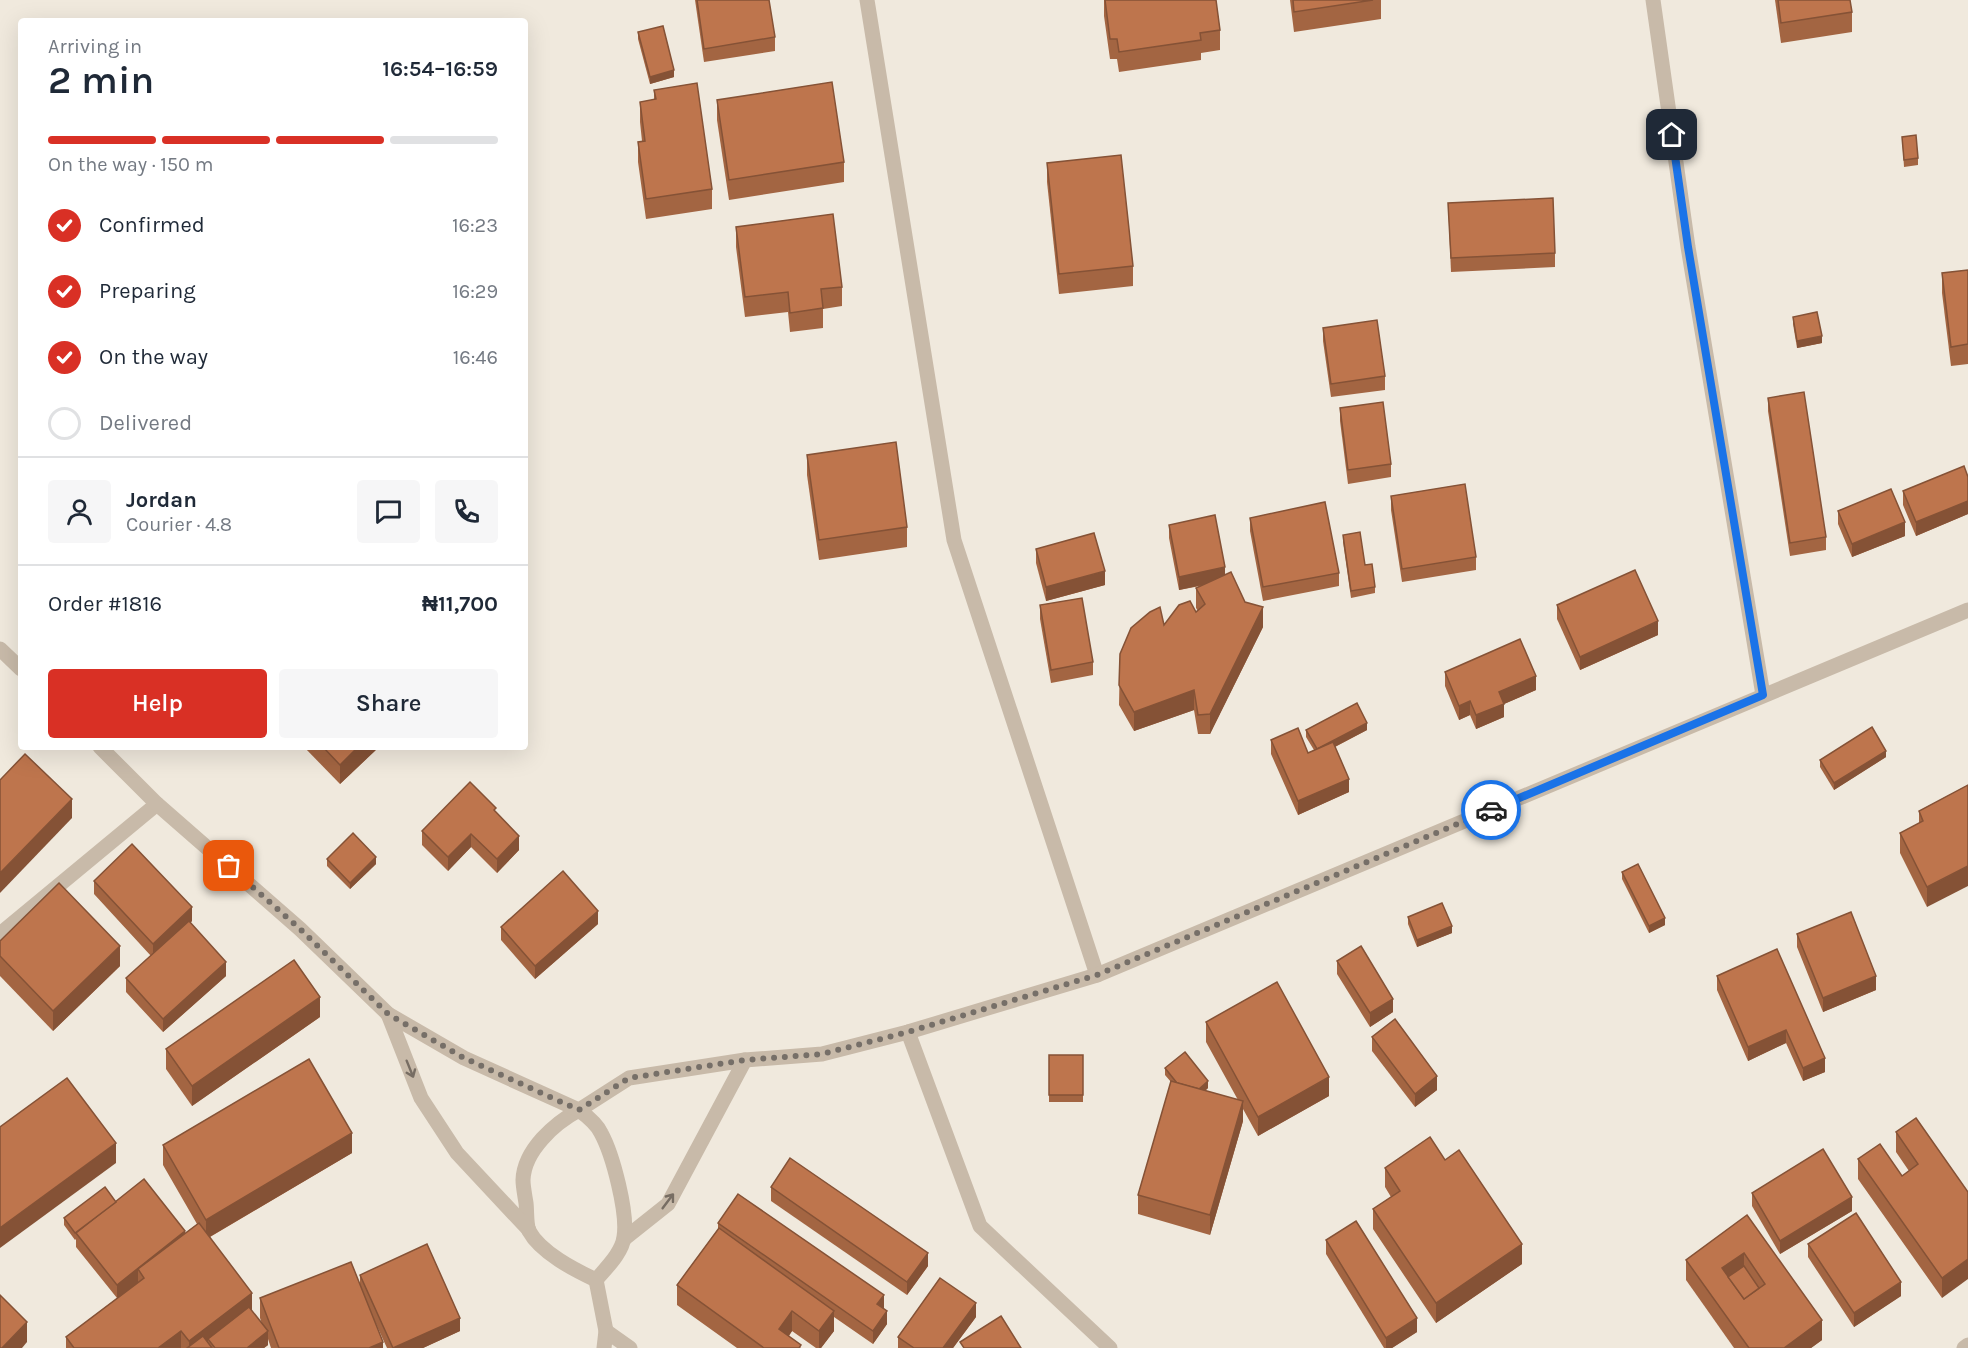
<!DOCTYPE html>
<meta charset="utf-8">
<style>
:root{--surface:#fff;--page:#f6f6f7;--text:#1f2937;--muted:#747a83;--line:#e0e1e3;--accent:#d93025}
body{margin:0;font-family:Karla,sans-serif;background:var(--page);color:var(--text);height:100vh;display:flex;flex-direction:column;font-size:22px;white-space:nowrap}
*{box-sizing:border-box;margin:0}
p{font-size:20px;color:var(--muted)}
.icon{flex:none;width:33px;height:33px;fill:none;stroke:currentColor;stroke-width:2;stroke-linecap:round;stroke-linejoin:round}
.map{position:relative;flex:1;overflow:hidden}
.sheet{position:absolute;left:18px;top:18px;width:510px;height:732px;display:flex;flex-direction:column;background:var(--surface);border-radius:6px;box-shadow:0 6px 24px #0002}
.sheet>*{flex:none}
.pin{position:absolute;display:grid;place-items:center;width:51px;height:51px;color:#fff;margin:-26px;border-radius:12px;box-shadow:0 3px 9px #0006}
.courier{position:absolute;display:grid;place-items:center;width:60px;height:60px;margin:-30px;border:4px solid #1a73e8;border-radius:50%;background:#fff;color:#222;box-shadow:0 2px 8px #0007}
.summary em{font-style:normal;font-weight:600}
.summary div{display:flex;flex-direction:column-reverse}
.summary{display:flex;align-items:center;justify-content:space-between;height:102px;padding:0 30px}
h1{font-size:39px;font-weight:600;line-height:45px}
.bar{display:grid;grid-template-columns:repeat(4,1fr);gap:9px 6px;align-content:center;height:72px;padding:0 30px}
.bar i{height:8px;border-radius:4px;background:var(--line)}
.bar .current{background:var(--accent)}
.bar p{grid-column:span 4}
.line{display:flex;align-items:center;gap:15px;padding:0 30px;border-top:2px solid var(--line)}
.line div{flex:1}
.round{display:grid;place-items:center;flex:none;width:63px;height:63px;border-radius:6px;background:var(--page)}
ol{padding:0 30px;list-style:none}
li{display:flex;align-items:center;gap:18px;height:66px}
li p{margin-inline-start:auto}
li .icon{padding:6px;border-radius:50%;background:var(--accent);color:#fff;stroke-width:4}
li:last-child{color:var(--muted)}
li i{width:33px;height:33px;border:3px solid var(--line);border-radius:50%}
.action{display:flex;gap:12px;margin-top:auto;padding:12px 30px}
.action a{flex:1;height:69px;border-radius:6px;background:var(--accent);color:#fff;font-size:24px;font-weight:600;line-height:69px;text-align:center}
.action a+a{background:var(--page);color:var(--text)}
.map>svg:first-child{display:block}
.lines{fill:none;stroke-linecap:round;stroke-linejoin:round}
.minor{stroke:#c8baa9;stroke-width:15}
.tertiary{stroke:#c8baa9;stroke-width:15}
.wall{fill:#a36542}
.shaded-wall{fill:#855236}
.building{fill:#be754d;stroke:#855236;stroke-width:1.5;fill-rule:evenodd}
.oneway{stroke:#776d63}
.done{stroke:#766f68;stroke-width:6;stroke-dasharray:0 10.8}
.route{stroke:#1a73e8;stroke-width:8}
</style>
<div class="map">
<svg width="1968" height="1348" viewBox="0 0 1968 1348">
<rect width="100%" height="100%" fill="#f0e9dd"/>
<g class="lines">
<!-- minor -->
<g class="minor">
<path d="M867,0L954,540L1097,975"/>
<path d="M1653,0L1688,247L1763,695"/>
<path d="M0,934L157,804"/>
<path d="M908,1032L980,1226L1110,1348"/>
<path d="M579,1110C587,1116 597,1124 601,1133C613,1155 628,1213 624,1237C622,1253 606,1268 596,1280C575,1270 541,1253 529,1231C526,1224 527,1211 526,1203C525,1196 523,1187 523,1180C524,1150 555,1123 579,1110Z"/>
<path d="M596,1280L606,1331L604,1348"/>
<path d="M606,1331L630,1348"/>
<path d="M1964,1348L1968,1345"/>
</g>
<!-- tertiary -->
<g class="tertiary">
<path d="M0,649L21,669"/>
<path d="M100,747L157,804L300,929L388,1014L464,1058L579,1110L629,1078L745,1060L822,1054L908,1032L1097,975L1968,610"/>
<path d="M388,1014L421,1098L457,1153L529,1230"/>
<path d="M624,1239L668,1204L745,1060"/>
</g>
</g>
<!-- wall -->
<g class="wall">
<path d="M695,0H769L775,37V51L704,62Z"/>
<path d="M1104,0H1216L1220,30V50L1201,53V60L1119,72L1117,59H1110L1104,16Z"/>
<path d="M1290,0H1381V19L1294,32Z"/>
<path d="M1775,0H1850L1852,12V32L1781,43Z"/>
<path d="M638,32L674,77L650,84L638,39Z"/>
<path d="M654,90L712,189V209L646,219L638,162V142L642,141L640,122V102L654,100Z"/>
<path d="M717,100L844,162V182L729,200L717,120Z"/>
<path d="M1902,137L1918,158V165L1904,167Z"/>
<path d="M1047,163L1133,266V286L1059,294L1047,182Z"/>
<path d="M1448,203L1555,253V267L1451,272Z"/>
<path d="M736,227L842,287V306L823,309V328L790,332L788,312L745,317L736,247Z"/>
<path d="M1968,270V364L1951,366L1942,293V273Z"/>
<path d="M1793,317L1822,343L1797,348L1793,324Z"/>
<path d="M1323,328L1385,376V390L1331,397L1323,341Z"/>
<path d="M1768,398L1826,537V550L1790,556L1768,411Z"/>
<path d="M1340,408L1391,464V477L1348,484L1340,421Z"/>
<path d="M807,455L907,527V547L819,560L807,475Z"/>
<path d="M1968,477V514L1916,536L1903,505V491Z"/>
<path d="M1391,496L1476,557V570L1402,582L1391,510Z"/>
<path d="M1838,511L1905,536L1852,557L1838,524Z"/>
<path d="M1250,518L1339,573V586L1263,601L1250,531Z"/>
<path d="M1169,525L1225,575L1263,627L1210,734H1198L1194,710L1134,731L1119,705L1120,654L1164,625L1198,611L1196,608V588L1200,586L1179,590L1169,538Z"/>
<path d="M1343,535L1365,565L1375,587V593L1351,598L1343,542Z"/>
<path d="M1036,549L1105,585L1046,601L1036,563Z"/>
<path d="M1040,605L1093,662V675L1051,683L1040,619Z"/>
<path d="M1557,605L1658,635L1580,670L1557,619Z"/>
<path d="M1445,672L1536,690L1504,704V717L1476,729L1470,715L1459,720L1445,686Z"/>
<path d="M1306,730H1367L1335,747L1349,792L1298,815L1271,754V740L1308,753L1314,750L1306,737Z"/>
<path d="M304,747H379L340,784Z"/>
<path d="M1886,757L1834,790L1820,767V760Z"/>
<path d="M1968,785L1927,907L1900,853V833L1919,824V811Z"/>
<path d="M496,813L519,850L497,873L471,847L448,871L422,845V831Z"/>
<path d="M327,859L376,864L350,889L327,866Z"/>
<path d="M1622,872L1665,925L1649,933L1622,879Z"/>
<path d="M94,881L192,921L190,923L226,976L163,1032L126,992V978L151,956L94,894Z"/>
<path d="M1408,917L1452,933L1417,947L1408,924Z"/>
<path d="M598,924L535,979L501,940V927Z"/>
<path d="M1797,934L1876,990L1823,1012L1797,947Z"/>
<path d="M0,941L120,966L53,1031L0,976Z"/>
<path d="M1777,949L1825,1072L1803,1081L1786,1043L1748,1061L1717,990V976Z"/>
<path d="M1337,961L1393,1012L1370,1027L1337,974Z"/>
<path d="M320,1017L192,1106L166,1069V1049Z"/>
<path d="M1206,1022L1329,1096L1258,1136L1243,1109V1121L1210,1235L1138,1214V1195L1171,1082L1165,1075V1068L1208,1088L1205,1091L1238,1100L1206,1042Z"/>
<path d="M1372,1037L1437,1090L1415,1107L1372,1051Z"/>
<rect x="1049" y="1055" width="34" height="47"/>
<path d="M1896,1132L1968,1192L1942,1298L1858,1179V1159L1902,1176L1909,1171L1896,1152Z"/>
<path d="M163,1145L352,1153L210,1237L252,1311L262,1324L260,1318V1298L360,1286V1275L460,1331L423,1348H387L370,1311L383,1348H271L268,1339V1345L264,1348H66V1337L117,1298L76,1247V1239L75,1240L64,1225V1218L116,1202L185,1233L197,1224L163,1165Z"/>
<path d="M1385,1168L1522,1264L1436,1323L1373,1229V1209L1391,1197L1385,1187Z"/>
<path d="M771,1187L928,1266L907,1295L771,1201Z"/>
<path d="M1752,1193L1852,1211L1780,1254L1752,1206Z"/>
<path d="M1747,1215L1822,1340L1811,1348H1734L1686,1280V1260Z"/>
<path d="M718,1223L884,1309L887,1324L873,1344L834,1317V1331L821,1348H816L792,1331L789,1336L801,1348H737L677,1305V1285L718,1229Z"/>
<path d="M1326,1240L1417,1332L1392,1348H1384L1326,1254Z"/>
<path d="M1808,1244L1901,1296L1854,1327L1808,1257Z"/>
<path d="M976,1317L953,1348H898V1337Z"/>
</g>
<!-- shaded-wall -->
<g class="shaded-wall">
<path d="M674,70V77L650,84V77Z"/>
<path d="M1822,336V343L1797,348V341Z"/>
<path d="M1968,501V514L1916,536V522Z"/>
<path d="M1905,522V536L1852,557V544Z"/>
<path d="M1225,567V580L1179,590V577Z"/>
<path d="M1105,571V585L1046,601V587Z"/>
<path d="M1263,607V627L1210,734V714Z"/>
<path d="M1658,621V635L1580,670V657Z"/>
<path d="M1536,676V690L1504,704V717L1476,729V715L1499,692Z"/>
<path d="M1194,690V710L1134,731V712Z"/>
<path d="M1470,701V715L1459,720V706Z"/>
<path d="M1367,723V730L1317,756V749Z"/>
<path d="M358,747H379L340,784V765Z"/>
<path d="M1886,751V757L1834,790V783Z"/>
<path d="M1349,779V792L1298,815V801Z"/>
<path d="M72,799V818L0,893V873Z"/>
<path d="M471,834V847L448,871V857Z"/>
<path d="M519,836V850L497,873V859Z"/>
<path d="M376,857V864L350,889V883Z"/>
<path d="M1968,866V886L1927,907V887Z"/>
<path d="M192,907V921L153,958V944Z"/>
<path d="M598,911V924L535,979V966Z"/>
<path d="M1665,918V925L1649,933V926Z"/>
<path d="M1452,926V933L1417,947V940Z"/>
<path d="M120,946V966L53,1031V1011Z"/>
<path d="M226,962V976L163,1032V1019Z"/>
<path d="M1876,976V990L1823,1012V998Z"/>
<path d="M320,997V1017L192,1106V1086Z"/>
<path d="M1393,999V1012L1370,1027V1013Z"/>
<path d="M1786,1030V1043L1748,1061V1047Z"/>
<path d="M1825,1058V1072L1803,1081V1068Z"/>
<path d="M1437,1076V1090L1415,1107V1094Z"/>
<path d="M1329,1077V1096L1258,1136V1117Z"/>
<path d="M1208,1081V1088L1189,1104V1097Z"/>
<path d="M1243,1101V1121L1210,1235V1215Z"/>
<path d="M352,1133V1153L206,1239V1220Z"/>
<path d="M116,1143V1163L0,1248V1228Z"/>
<path d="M1852,1197V1211L1780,1254V1241Z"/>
<path d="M185,1231V1245L138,1269V1283L117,1299V1285Z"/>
<path d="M1522,1244V1264L1436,1323V1303Z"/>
<path d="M928,1253V1266L907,1295V1282Z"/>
<path d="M1744,1253V1273L1725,1286L1722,1268Z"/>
<path d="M1968,1259V1279L1942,1298V1278Z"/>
<path d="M1901,1282V1296L1854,1327V1313Z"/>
<path d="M252,1293V1313L208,1339V1346L189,1348V1341Z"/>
<path d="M884,1295V1309L877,1304Z"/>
<path d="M976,1303V1317L953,1348H943Z"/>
<path d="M792,1311V1331L780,1348L779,1329Z"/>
<path d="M834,1311V1331L821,1348H819V1331Z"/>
<path d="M887,1311V1324L873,1344V1331Z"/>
<path d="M460,1318V1331L423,1348H393Z"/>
<path d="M1417,1318V1332L1392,1348H1386V1338Z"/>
<path d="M1822,1320V1340L1811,1348H1784Z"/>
<path d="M27,1322V1342L22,1348H2Z"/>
<path d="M181,1331V1348H158Z"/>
<path d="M268,1331V1345L264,1348H247Z"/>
<path d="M383,1342V1348H369Z"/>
</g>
<!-- building -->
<g class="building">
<path d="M697,0H769L775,37L704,49Z"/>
<path d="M1105,0H1216L1220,30L1200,33L1201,40L1119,52L1117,39H1110Z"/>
<path d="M1293,0H1373L1294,12Z"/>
<path d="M1778,0H1850L1852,12L1781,23Z"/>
<path d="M663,26L674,70L650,77L638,32Z"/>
<path d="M832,82L844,162L729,180L717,100Z"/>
<path d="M697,83L712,189L646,199L638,142L645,141L640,102L656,99L654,90Z"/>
<path d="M1916,135L1918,158L1904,160L1902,137Z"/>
<path d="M1121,155L1133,266L1059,274L1047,163Z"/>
<path d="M1553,198L1555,253L1451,258L1448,203Z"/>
<path d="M833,214L842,287L821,289L823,308L790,313L788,292L745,297L736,227Z"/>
<path d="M1968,270V344L1951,347L1942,273Z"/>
<path d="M1817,312L1822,336L1797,341L1793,317Z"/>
<path d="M1377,320L1385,376L1331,384L1323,328Z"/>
<path d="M1804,392L1826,537L1790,543L1768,398Z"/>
<path d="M1383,402L1391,464L1348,470L1340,408Z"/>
<path d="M896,442L907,527L819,540L807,455Z"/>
<path d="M1964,466L1968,477V501L1916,522L1903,491Z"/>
<path d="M1465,484L1476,557L1402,569L1391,496Z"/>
<path d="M1891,489L1905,522L1852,544L1838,511Z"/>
<path d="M1325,502L1339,573L1263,587L1250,518Z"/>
<path d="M1215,515L1225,567L1179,577L1169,525Z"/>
<path d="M1360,532L1365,565L1372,564L1375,587L1351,591L1343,535Z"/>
<path d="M1094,533L1105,571L1046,587L1036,549Z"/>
<path d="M1635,570L1658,621L1580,657L1557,605Z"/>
<path d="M1231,572L1245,602L1263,607L1210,714L1198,715L1194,690L1134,712L1119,685L1120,654L1131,628L1150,612L1160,607L1164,625L1179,605L1190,601L1196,612L1205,604L1196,588Z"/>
<path d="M1082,598L1093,662L1051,670L1040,605Z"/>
<path d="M1520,639L1536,676L1499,692L1504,704L1476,715L1470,701L1459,706L1445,672Z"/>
<path d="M1357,703L1367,723L1317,749L1306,730Z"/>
<path d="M1872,727L1886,751L1834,783L1820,760Z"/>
<path d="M1298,728L1308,753L1333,742L1349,779L1298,801L1271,740Z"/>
<path d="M323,747H358L340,765Z"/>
<path d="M25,754L72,799L0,873V780Z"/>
<path d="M470,782L496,808L494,810L519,836L497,859L471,834L448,857L422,831Z"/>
<path d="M1968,785V866L1927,887L1900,833L1923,821L1919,811Z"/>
<path d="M353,833L376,857L350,883L327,859Z"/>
<path d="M132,844L192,907L153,944L94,881Z"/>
<path d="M1638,864L1665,918L1649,926L1622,872Z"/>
<path d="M563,871L598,911L535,966L501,927Z"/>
<path d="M59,883L120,946L53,1011L0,956V941Z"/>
<path d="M1442,903L1452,926L1417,940L1408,917Z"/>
<path d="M1851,912L1876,976L1823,998L1797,934Z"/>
<path d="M189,921L226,962L163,1019L126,978Z"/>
<path d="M1361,946L1393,999L1370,1013L1337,961Z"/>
<path d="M1777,949L1825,1058L1803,1068L1786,1030L1748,1047L1717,976Z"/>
<path d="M294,960L320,997L192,1086L166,1049Z"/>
<path d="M1277,982L1329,1077L1258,1117L1206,1022Z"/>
<path d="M1395,1019L1437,1076L1415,1094L1372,1037Z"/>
<path d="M1185,1052L1208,1081L1199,1089L1177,1083L1165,1068Z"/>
<rect x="1049" y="1055" width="34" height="40"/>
<path d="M309,1059L352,1133L206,1220L163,1145Z"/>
<path d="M67,1078L116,1143L0,1228V1127Z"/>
<path d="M1171,1081L1243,1101L1210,1215L1138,1195Z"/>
<path d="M1916,1118L1968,1192V1259L1942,1278L1858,1159L1880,1144L1902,1176L1918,1164L1896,1132Z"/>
<path d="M1430,1137L1445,1160L1459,1150L1522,1244L1436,1303L1373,1209L1400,1191L1385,1168Z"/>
<path d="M1823,1149L1852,1197L1780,1241L1752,1193Z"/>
<path d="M790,1158L928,1253L907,1282L771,1187Z"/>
<path d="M144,1179L185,1231L117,1285L76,1233Z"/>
<path d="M105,1187L116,1202L75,1233L64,1218Z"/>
<path d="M738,1194L884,1295L877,1304L887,1311L873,1331L718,1223Z"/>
<path d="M1856,1213L1901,1282L1854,1313L1808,1244Z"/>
<path d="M1747,1215L1822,1320L1784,1348H1749L1686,1260ZM1744,1253L1765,1284L1744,1299L1722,1268Z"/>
<path d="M1356,1221L1417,1318L1386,1338L1326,1240Z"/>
<path d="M199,1223L252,1293L189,1341L181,1331L158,1348H74L66,1337L144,1278L138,1269Z"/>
<path d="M719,1228L834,1311L819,1331L792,1311L779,1329L801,1345L799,1348H764L677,1285Z"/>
<path d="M427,1244L460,1318L393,1348L360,1275Z"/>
<path d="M351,1262L383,1342L369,1348H279L260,1298Z"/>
<path d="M1744,1266L1759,1288L1744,1299L1728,1277Z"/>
<path d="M940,1278L976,1303L943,1348H914L898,1337Z"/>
<path d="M0,1295L27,1322L2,1348H0Z"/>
<path d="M249,1307L268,1331L247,1348H215L208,1339Z"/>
<path d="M1001,1316L1021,1348H964L960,1342Z"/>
<path d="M203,1336L212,1348H187Z"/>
</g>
<!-- one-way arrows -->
<defs><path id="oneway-shaft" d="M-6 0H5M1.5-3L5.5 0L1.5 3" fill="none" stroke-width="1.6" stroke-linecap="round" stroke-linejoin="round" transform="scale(1.5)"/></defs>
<g class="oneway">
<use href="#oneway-shaft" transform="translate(410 1069) rotate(68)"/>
<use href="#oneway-shaft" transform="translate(668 1201) rotate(-53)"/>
</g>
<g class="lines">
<!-- done -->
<path class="done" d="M229,866L300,929L388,1014L464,1058L579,1110L629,1078L745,1060L822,1054L908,1032L1097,975L1491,810"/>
<!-- route -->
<path class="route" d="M1491,810L1763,695L1688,247L1672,135"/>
</g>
</svg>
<div class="pin" style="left:229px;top:866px;background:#ea580c"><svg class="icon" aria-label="bag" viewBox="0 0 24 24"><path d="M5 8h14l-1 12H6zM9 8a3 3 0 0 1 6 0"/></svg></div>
<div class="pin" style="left:1672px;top:135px;background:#1f2937"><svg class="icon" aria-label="home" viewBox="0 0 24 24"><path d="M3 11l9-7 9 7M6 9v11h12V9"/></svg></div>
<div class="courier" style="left:1491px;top:810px"><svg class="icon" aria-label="car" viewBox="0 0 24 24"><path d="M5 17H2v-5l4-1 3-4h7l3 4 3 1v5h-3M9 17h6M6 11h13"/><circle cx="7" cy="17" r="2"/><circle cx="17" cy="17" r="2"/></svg></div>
<section class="sheet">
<div class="summary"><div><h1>2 min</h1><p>Arriving in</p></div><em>16:54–16:59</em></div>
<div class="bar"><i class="current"></i><i class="current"></i><i class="current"></i><i></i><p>On the way · 150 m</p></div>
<ol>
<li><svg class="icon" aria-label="check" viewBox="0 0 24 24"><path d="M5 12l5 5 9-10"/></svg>Confirmed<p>16:23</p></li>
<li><svg class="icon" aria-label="check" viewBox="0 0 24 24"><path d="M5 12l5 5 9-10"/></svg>Preparing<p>16:29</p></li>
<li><svg class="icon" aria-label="check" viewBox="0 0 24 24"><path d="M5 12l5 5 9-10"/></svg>On the way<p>16:46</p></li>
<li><i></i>Delivered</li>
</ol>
<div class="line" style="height:108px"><a class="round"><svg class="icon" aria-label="person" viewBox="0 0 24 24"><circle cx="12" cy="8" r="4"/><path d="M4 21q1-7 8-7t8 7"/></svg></a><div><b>Jordan</b><p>Courier · 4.8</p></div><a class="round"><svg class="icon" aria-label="chat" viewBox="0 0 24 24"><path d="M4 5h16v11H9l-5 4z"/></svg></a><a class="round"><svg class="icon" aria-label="phone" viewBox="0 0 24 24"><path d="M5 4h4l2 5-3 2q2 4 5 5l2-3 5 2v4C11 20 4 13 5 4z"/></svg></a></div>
<div class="line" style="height:78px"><div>Order #1816</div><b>₦11,700</b></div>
<div class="action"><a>Help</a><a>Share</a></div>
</section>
</div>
